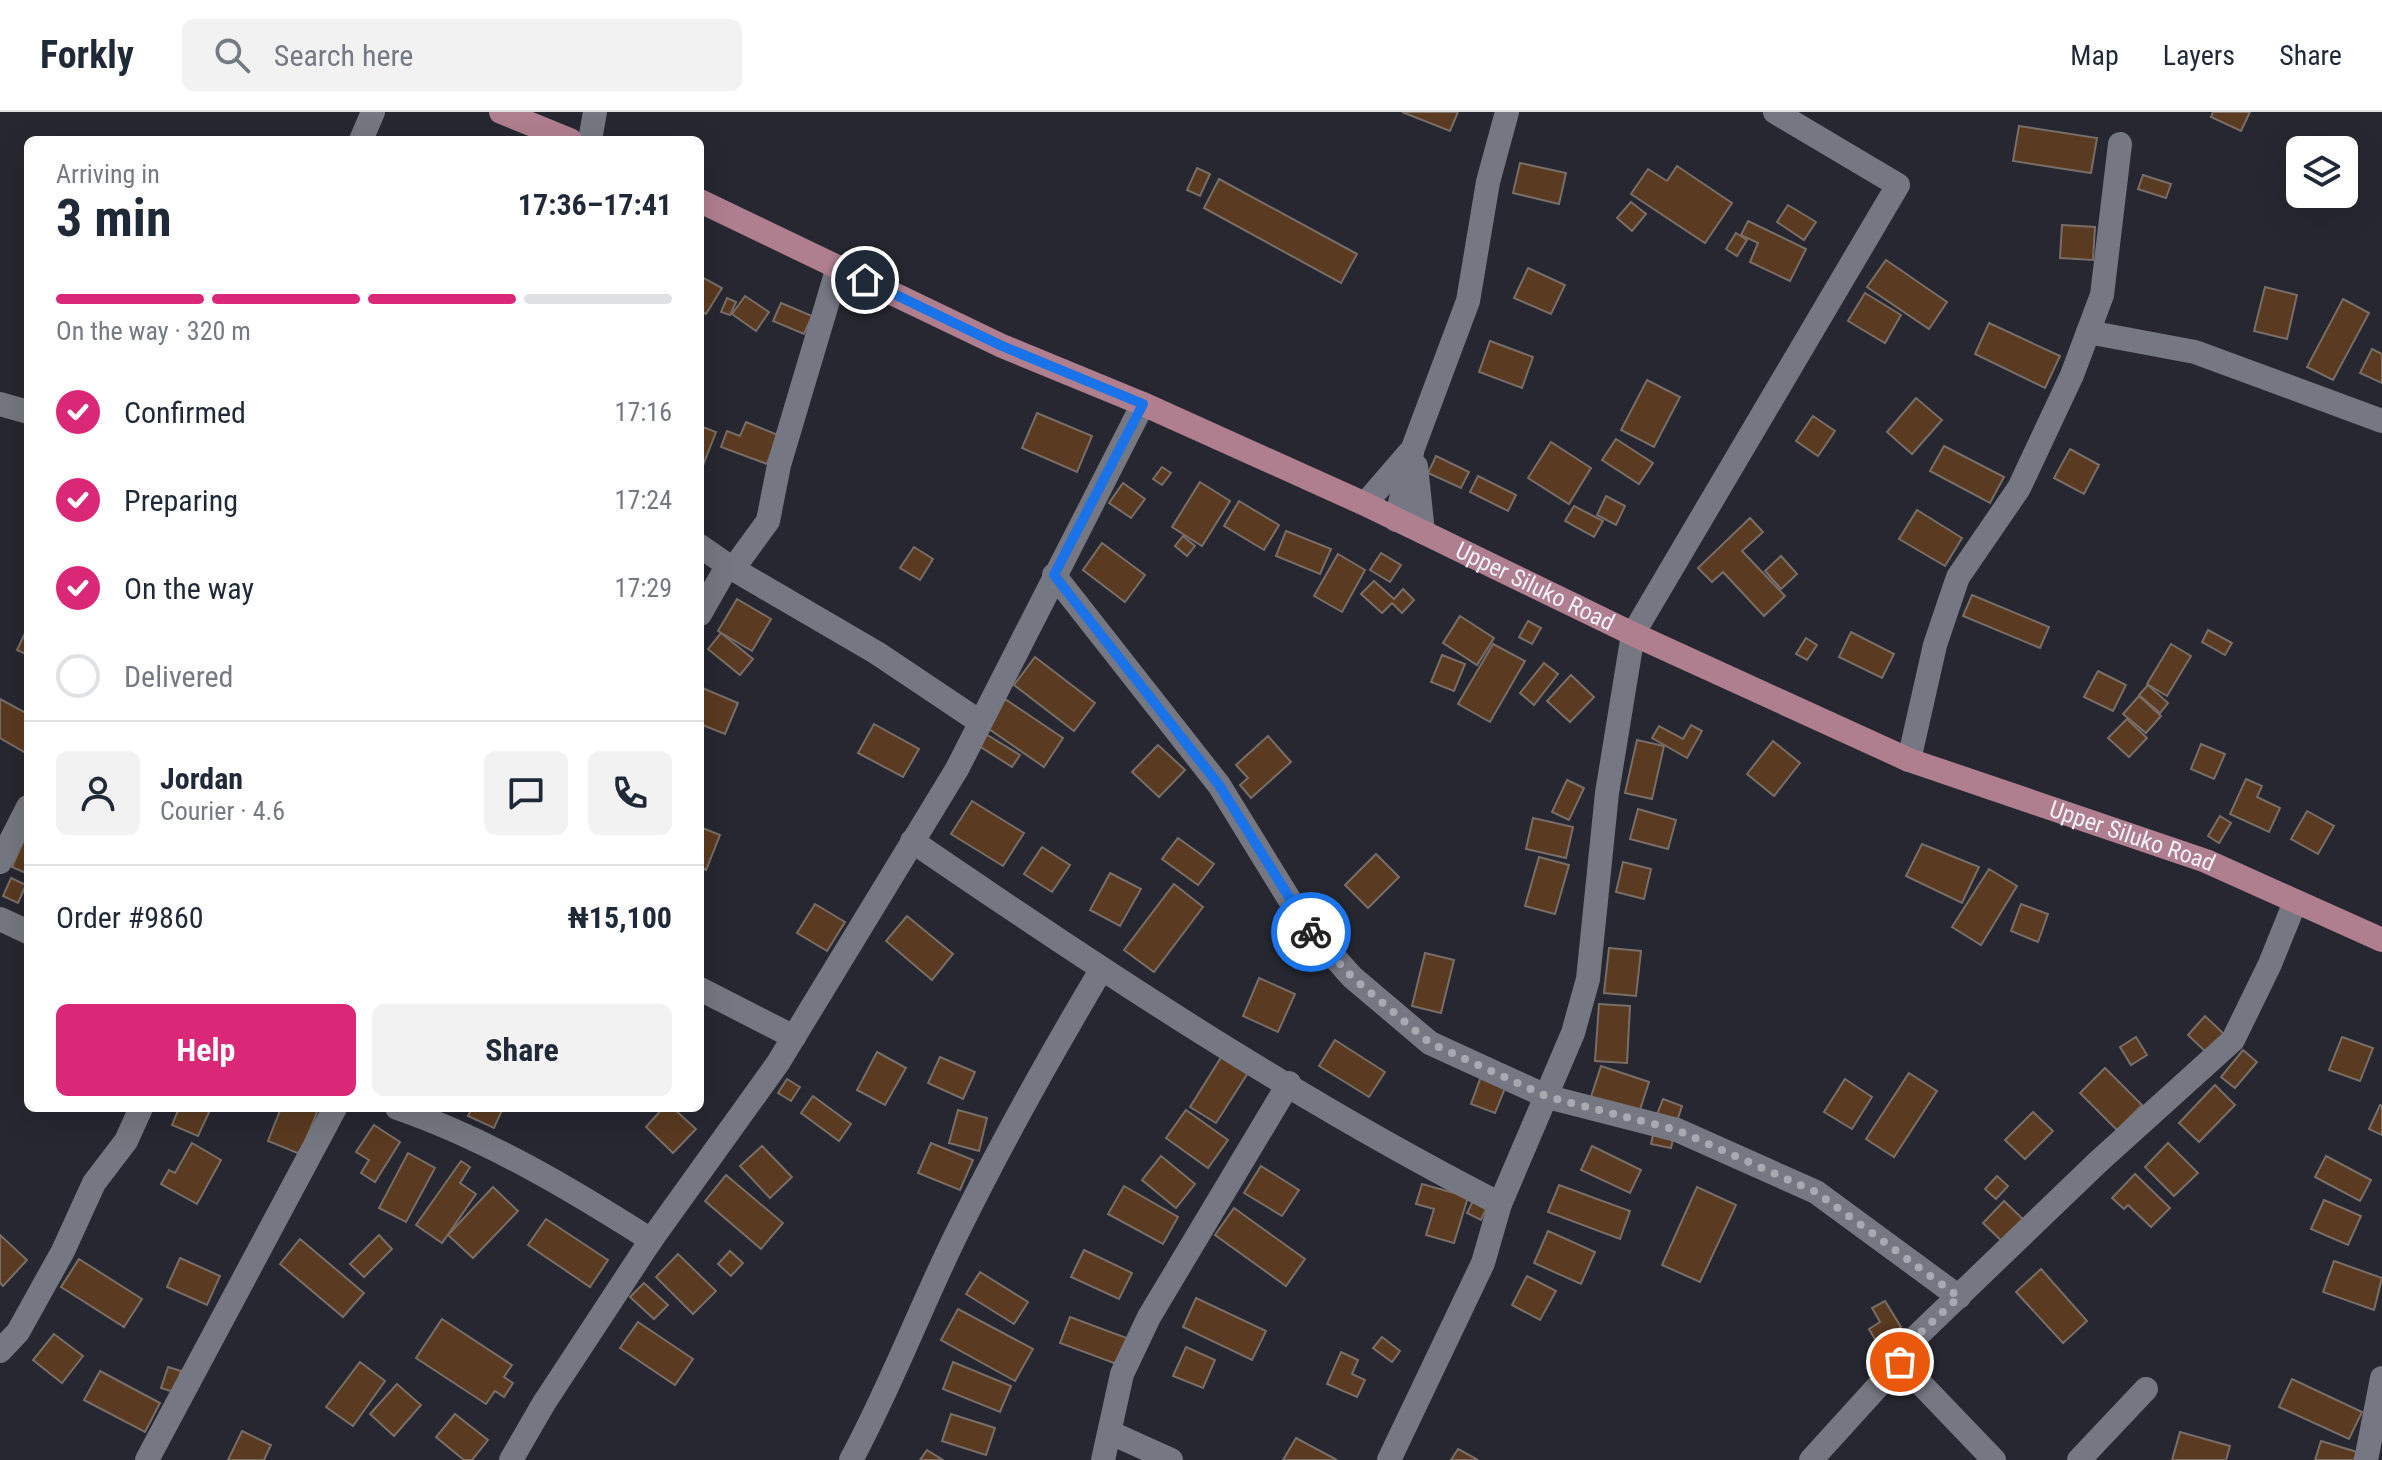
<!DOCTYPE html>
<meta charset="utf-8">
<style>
:root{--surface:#fff;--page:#f2f2f3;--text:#1f2937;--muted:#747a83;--line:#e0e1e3;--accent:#db2777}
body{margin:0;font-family:"Roboto Condensed",sans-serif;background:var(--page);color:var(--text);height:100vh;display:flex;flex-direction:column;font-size:30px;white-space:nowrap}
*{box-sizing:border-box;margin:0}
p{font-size:26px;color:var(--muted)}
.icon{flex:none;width:44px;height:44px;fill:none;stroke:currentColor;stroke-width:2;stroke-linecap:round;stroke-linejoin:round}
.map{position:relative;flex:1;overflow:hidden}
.sheet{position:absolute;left:24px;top:24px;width:680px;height:976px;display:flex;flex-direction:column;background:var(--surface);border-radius:12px;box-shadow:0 8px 32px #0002}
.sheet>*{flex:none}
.buttons{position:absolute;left:2286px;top:24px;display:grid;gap:16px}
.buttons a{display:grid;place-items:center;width:72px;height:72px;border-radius:12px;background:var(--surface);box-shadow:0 8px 32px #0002;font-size:40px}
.pin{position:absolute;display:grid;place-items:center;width:68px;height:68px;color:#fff;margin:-34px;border:4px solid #fff;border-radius:50%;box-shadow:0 2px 8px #0007}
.courier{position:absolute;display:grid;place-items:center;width:80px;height:80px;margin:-40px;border:6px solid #1a73e8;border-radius:50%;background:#fff;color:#222;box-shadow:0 2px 10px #0007}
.head em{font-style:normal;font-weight:700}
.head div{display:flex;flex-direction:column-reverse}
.head{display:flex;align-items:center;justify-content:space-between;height:136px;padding:0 32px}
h1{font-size:52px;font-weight:700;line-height:60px}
.bar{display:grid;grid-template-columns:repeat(4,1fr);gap:12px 8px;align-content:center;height:96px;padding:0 32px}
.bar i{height:10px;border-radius:6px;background:var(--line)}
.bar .on{background:var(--accent)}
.bar p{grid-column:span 4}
.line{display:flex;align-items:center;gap:20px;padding:0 32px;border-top:2px solid var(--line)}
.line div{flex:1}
.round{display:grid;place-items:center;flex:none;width:84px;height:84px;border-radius:12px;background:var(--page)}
ol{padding:0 32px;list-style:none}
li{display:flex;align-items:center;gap:24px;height:88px}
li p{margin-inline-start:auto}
li .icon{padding:8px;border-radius:50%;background:var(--accent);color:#fff;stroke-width:4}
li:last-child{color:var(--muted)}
li i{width:44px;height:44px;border:4px solid var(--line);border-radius:50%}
.primary-button{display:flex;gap:16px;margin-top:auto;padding:16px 32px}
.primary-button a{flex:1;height:92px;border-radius:12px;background:var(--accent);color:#fff;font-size:32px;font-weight:700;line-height:92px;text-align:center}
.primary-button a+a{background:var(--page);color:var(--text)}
header{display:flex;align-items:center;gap:48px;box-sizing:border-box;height:112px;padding:0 40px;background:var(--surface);border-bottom:2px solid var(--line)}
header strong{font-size:38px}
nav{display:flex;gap:44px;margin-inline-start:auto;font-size:28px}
.search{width:560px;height:72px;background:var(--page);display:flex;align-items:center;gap:20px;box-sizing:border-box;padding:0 28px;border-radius:12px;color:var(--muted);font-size:30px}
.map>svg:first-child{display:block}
.building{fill:#5a3a20;stroke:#786e67;stroke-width:2}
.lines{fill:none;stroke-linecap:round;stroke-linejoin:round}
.street{stroke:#757782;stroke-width:24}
.primary{stroke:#af7e8f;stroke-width:24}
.done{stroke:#a9aab1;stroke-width:8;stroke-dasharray:0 14.4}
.route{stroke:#1a73e8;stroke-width:10}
.labels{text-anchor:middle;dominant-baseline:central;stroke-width:7;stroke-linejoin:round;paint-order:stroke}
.street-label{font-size:24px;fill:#f0f1f7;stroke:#262730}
</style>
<header>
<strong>Forkly</strong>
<div class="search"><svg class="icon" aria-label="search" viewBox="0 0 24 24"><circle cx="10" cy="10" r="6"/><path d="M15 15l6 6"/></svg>Search here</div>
<nav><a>Map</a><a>Layers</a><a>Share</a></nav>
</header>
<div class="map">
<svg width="2382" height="1348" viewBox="0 0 2382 1348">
<rect width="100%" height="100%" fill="#262730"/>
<!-- building -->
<g class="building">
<path d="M1402,0H1458L1450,19Z"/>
<path d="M2213,0H2250L2241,19L2211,5Z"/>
<path d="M2019,14L2097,26L2091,61L2013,49Z"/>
<path d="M1520,51L1566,61L1559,92L1513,81Z"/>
<path d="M1677,54L1732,91L1705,131L1631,82L1648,57L1667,69Z"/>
<path d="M1197,56L1210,62L1200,84L1187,78Z"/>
<path d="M2143,63L2171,72L2166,86L2138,77Z"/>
<path d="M1219,67L1357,142L1341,171L1204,96Z"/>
<path d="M1631,90L1646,102L1632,119L1617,106Z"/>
<path d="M1788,93L1816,110L1804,128L1777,110Z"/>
<path d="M1748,109L1806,137L1790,169L1750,150L1758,131L1741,123Z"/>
<path d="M2062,113L2095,115L2093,148L2060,146Z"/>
<path d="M1736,121L1747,128L1737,144L1726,137Z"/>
<path d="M1886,148L1947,190L1929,217L1867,175Z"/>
<path d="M1528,156L1565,173L1551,202L1514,186Z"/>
<path d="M700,164L722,176L706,202L700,198Z"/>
<path d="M2265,175L2297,183L2287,227L2254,219Z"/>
<path d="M1865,181L1901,203L1885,231L1848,209Z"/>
<path d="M745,184L769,200L756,219L732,202Z"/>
<path d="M727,186L736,190L730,203L721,200Z"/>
<path d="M2343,187L2369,201L2333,268L2307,255Z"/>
<path d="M781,191L812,204L804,222L773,209Z"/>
<path d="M1989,211L2060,244L2045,276L1975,242Z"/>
<path d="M1490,229L1533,245L1522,276L1479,260Z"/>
<path d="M2372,237L2382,242V271L2360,261Z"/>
<path d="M1647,268L1680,285L1654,335L1621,318Z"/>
<path d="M1916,286L1942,308L1912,342L1887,320Z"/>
<path d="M1037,301L1092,324L1077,360L1022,336Z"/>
<path d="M1813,304L1835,319L1818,344L1796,329Z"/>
<path d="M746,310L778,323L767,352L721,335L727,319L740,324Z"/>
<path d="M700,314L716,320L700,361Z"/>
<path d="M1616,327L1653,351L1639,372L1602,348Z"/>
<path d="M1551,330L1591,356L1569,392L1528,366Z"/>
<path d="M1944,334L2004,365L1990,391L1930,359Z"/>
<path d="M2070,337L2099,353L2084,382L2054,366Z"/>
<path d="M1436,344L1469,360L1461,376L1428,361Z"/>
<path d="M1162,355L1171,361L1162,373L1153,367Z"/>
<path d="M1478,364L1516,383L1508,399L1470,380Z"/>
<path d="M1200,370L1230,389L1202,434L1172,415Z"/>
<path d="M1123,371L1145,387L1131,406L1109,391Z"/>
<path d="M1606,384L1625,394L1616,413L1597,403Z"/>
<path d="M1239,389L1279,413L1264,438L1224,414Z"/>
<path d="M1574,394L1603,409L1594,425L1565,409Z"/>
<path d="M1917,398L1962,426L1945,454L1899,427Z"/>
<path d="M1750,406L1763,420L1742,439L1785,484L1764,504L1723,460L1712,470L1698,456Z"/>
<path d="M1286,419L1331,437L1320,462L1276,444Z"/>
<path d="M1183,424L1195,434L1187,444L1175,434Z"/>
<path d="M1102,431L1145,463L1125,490L1083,458Z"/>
<path d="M914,435L933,447L920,468L900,456Z"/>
<path d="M1381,441L1401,453L1390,470L1370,458Z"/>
<path d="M1338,442L1365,458L1342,500L1314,484Z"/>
<path d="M1781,444L1797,462L1781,477L1765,459Z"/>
<path d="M1374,469L1394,487L1403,477L1414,488L1402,501L1392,491L1382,501L1361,482Z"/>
<path d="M1972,483L2049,515L2040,536L1963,504Z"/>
<path d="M737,487L771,507L752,539L718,519Z"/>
<path d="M1460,504L1494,526L1477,553L1443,531Z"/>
<path d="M1528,509L1541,516L1532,532L1519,525Z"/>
<path d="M28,515V543L17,538Z"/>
<path d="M2208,518L2232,531L2225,543L2202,530Z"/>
<path d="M1851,520L1894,542L1882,566L1839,545Z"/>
<path d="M721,521L753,547L740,563L708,537Z"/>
<path d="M1806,526L1817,533L1807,548L1796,542Z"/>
<path d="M1493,532L1525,549L1490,610L1458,592Z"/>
<path d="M2171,532L2191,544L2167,584L2147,572Z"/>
<path d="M1442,543L1465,552L1454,579L1431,570Z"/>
<path d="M1035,545L1095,591L1074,619L1014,573Z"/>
<path d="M1544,551L1558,562L1534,593L1520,581Z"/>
<path d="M2098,559L2126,573L2113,599L2084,585Z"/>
<path d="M1571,563L1594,585L1570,610L1547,589Z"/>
<path d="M2148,573L2168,591L2160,601L2139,583Z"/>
<path d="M700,575L738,591L725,622L700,612Z"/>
<path d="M2139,584L2161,604L2146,621L2123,602Z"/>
<path d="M0,587L28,602L26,641L0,626Z"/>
<path d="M1005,587L1063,626L1044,655L986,615Z"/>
<path d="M2127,607L2147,626L2129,645L2108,626Z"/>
<path d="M874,612L919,637L903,665L858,641Z"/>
<path d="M1691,613L1702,619L1687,646L1652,626L1659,614L1683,627Z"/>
<path d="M984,621L1020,643L1012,655L976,632Z"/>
<path d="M1268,624L1291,650L1251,686L1240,673L1248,666L1236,653Z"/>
<path d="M1637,628L1664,634L1652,687L1625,681Z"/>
<path d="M1773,629L1800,651L1774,684L1747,662Z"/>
<path d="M2201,632L2225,642L2214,667L2191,657Z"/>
<path d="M1158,633L1185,658L1159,685L1132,660Z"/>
<path d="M2246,667L2262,674L2257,685L2280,696L2269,720L2230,702Z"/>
<path d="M1567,668L1584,676L1569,708L1552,700Z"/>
<path d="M972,689L1024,721L1003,754L951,722Z"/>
<path d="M1638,697L1676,708L1668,737L1630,727Z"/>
<path d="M2307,699L2334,714L2318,742L2291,727Z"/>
<path d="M2220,704L2231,711L2219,731L2208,724Z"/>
<path d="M1533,706L1573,715L1566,746L1526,737Z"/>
<path d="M700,715L720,723L706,758L700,755Z"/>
<path d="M25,725L28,726V762L12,755Z"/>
<path d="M1178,726L1214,752L1198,773L1162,747Z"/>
<path d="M1922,732L1979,755L1962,791L1906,764Z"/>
<path d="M1042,735L1070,753L1052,780L1024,762Z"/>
<path d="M1376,742L1399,765L1368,796L1345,773Z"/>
<path d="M1539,745L1569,753L1555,802L1525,794Z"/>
<path d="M1623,750L1651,757L1644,787L1616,780Z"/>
<path d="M1989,757L2017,774L1981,833L1952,815Z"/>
<path d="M1110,761L1141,777L1120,814L1090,798Z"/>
<path d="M11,766L26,773L18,791L3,784Z"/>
<path d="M1174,772L1203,795L1154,860L1124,838Z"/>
<path d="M815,792L845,810L827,839L797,821Z"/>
<path d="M2021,792L2048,802L2038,830L2011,819Z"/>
<path d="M907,804L953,842L932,868L886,829Z"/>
<path d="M1609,836L1641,839L1636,884L1604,881Z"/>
<path d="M1425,841L1454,848L1441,901L1412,894Z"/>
<path d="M1259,866L1295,882L1278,920L1243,904Z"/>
<path d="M1599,892L1630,894L1627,951L1595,949Z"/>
<path d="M2205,904L2225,923L2207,941L2188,923Z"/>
<path d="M2136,925L2147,943L2131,953L2120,935Z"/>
<path d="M2342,925L2373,936L2360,969L2329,958Z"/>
<path d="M1335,928L1385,960L1369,985L1319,954Z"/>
<path d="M1227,936L1253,953L1216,1011L1190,995Z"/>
<path d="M2243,938L2257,950L2235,976L2221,965Z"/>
<path d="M877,940L906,956L885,993L857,978Z"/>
<path d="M940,945L975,960L963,987L928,971Z"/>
<path d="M1601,954L1649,970L1638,1004L1590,988Z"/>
<path d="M2105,956L2142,993L2117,1018L2080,981Z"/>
<path d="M1909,961L1937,979L1894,1045L1866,1027Z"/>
<path d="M1482,962L1507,971L1495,1001L1471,992Z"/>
<path d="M787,967L800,975L791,989L778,981Z"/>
<path d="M1845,967L1872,985L1852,1017L1824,1000Z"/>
<path d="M2215,973L2235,993L2199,1030L2179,1011Z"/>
<path d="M813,984L851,1012L839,1029L801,1001Z"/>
<path d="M1663,987L1682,994L1676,1012L1656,1005Z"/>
<path d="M2380,993L2382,994V1023L2369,1017Z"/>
<path d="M179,996H211L198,1024L172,1013Z"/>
<path d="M281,996L318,998L300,1042L268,1029Z"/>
<path d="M472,996H503L494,1016L468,1004Z"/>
<path d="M663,996H673L696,1017L673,1041L646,1015Z"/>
<path d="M958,998L987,1006L979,1039L949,1031Z"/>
<path d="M1186,998L1228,1028L1208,1056L1166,1026Z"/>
<path d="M2033,1000L2053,1019L2025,1047L2005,1028Z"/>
<path d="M374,1013L400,1030L375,1070L361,1061L369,1048L356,1040Z"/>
<path d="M1654,1018L1674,1022L1671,1036L1651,1032Z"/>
<path d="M192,1031L221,1048L197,1092L161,1072L169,1058L175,1061Z"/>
<path d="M931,1031L973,1048L960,1078L918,1061Z"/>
<path d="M2168,1031L2198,1061L2174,1084L2145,1055Z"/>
<path d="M762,1034L792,1065L770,1086L740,1054Z"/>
<path d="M1592,1034L1641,1058L1630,1081L1581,1058Z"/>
<path d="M408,1041L435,1056L406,1110L379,1096Z"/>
<path d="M1161,1044L1195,1072L1176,1096L1142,1068Z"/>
<path d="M2326,1044L2371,1068L2360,1089L2315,1065Z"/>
<path d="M461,1049L470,1055L460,1071L476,1082L442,1131L416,1113Z"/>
<path d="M1261,1054L1299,1078L1282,1104L1244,1081Z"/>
<path d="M2135,1062L2170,1096L2151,1115L2128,1093L2124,1097L2112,1086Z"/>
<path d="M726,1063L783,1111L761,1137L705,1089Z"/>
<path d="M1997,1064L2008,1074L1996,1087L1985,1077Z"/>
<path d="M1422,1072L1468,1085L1454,1131L1426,1123L1434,1097L1416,1092Z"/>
<path d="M1559,1073L1630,1099L1620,1127L1548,1100Z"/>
<path d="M1124,1074L1178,1105L1163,1132L1108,1102Z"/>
<path d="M493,1075L518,1099L473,1146L448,1123Z"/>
<path d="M1697,1075L1736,1093L1700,1170L1662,1153Z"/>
<path d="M1475,1085L1489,1091L1481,1108L1467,1101Z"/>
<path d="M2324,1088L2361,1104L2348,1133L2311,1117Z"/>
<path d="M2004,1089L2028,1112L2007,1134L1983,1111Z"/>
<path d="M1234,1096L1305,1147L1286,1174L1215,1123Z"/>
<path d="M546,1107L608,1148L590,1175L528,1133Z"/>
<path d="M1548,1119L1595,1140L1581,1172L1534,1151Z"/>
<path d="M0,1123L27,1148L3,1174L0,1171Z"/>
<path d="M379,1123L392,1137L364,1165L350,1152Z"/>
<path d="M300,1127L364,1181L343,1205L280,1152Z"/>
<path d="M1084,1138L1132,1161L1119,1187L1071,1165Z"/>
<path d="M730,1139L743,1151L731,1164L718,1152Z"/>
<path d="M678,1142L716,1179L693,1202L656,1165Z"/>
<path d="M180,1146L220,1164L207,1193L167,1175Z"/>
<path d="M79,1147L142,1187L124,1215L61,1175Z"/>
<path d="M2334,1149L2382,1166L2374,1198L2323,1180Z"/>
<path d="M2041,1157L2087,1209L2063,1231L2016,1180Z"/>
<path d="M980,1160L1028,1190L1014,1212L966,1182Z"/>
<path d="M1527,1164L1556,1179L1540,1208L1512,1193Z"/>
<path d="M644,1171L668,1193L654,1207L630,1185Z"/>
<path d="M1196,1186L1266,1219L1252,1248L1183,1215Z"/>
<path d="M1885,1189L1901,1215L1876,1229L1869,1217L1880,1210L1872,1196Z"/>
<path d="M958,1197L1033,1237L1015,1269L941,1228Z"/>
<path d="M1070,1205L1132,1228L1122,1254L1060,1231Z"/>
<path d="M442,1207L512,1253L504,1265L513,1271L504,1285L495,1279L486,1292L416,1246Z"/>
<path d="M638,1210L693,1247L675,1273L620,1236Z"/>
<path d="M54,1222L83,1244L62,1271L33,1248Z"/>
<path d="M1382,1225L1400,1239L1392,1250L1373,1236Z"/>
<path d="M1186,1235L1215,1248L1203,1276L1173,1264Z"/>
<path d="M1341,1240L1358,1248L1352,1262L1365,1268L1357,1285L1327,1272Z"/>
<path d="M360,1250L385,1269L353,1314L326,1295Z"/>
<path d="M953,1250L1011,1274L1000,1300L943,1277Z"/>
<path d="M168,1255L181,1259L174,1280L161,1276Z"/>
<path d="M100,1259L160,1291L145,1320L84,1288Z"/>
<path d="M2292,1267L2362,1300L2349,1327L2279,1295Z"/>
<path d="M397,1272L421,1293L394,1324L370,1302Z"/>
<path d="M455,1302L488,1328L472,1348H464L436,1325Z"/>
<path d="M951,1302L995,1316L986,1343L942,1329Z"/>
<path d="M242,1319L271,1333L264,1348H228Z"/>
<path d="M2180,1320L2230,1334L2226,1348H2172Z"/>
<path d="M1296,1326L1337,1348H1283Z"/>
<path d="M2321,1329L2357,1340L2354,1348H2315Z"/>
<path d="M1458,1337L1478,1348H1451Z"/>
<path d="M927,1338L943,1348H920Z"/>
</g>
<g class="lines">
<!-- street -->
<g class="street">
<path d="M361,28L373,0"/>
<path d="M590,28L595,0"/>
<path d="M2088,220L2195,240L2382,309"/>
<path d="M0,292L28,300"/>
<path d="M1416,354L1423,420"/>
<path d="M1365,392L1409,341"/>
<path d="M1396,408L1413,336L1468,189L1488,70L1507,0"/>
<path d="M700,434L733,457L768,409L779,353L838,155"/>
<path d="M1054,463L1219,673L1304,811L1352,865L1430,931L1548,985L1677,1018L1816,1080L1959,1185"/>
<path d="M700,502L725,458L733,457L877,541L980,610"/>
<path d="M1909,648L1935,533L1958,465L2019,376L2072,263L2102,183L2120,32"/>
<path d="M912,729C1102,859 1295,987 1500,1092"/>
<path d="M0,750L28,695"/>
<path d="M0,807L28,820"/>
<path d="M700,877L794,925"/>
<path d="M397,996C487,1027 571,1077 651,1128"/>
<path d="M0,1239L18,1220L63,1139L94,1071L126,1029L141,996"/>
<path d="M1900,1250L1994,1348"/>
<path d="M1111,1321L1171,1348"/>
<path d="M147,1348L335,996"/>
<path d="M511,1348L544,1291L651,1128L778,951L957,657L1143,292"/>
<path d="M851,1348C891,1274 920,1196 957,1121C1001,1031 1050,944 1101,858"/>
<path d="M1103,1348L1122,1262L1149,1205L1289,971"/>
<path d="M1389,1348L1483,1151L1500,1092L1573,921L1588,867L1607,681L1633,522L1898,73L1775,0"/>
<path d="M1811,1348L1900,1250L1918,1223L2098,1050L2233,928L2270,852L2295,790"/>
<path d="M2079,1348L2146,1277"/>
<path d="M2366,1348L2382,1266"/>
</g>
<!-- primary -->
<g class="primary">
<path d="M501,0L570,28"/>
<path id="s1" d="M700,89L1002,234L1143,292L1365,392L1633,522L1909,648L2206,749L2382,828"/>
</g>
</g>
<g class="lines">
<!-- done -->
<path class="done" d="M1311,820L1352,865L1430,931L1548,985L1677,1018L1816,1080L1959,1185L1918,1223L1900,1250"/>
<!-- route -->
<path class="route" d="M865,168L1002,234L1143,292L1054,463L1219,673L1311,820"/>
</g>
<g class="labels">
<!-- street labels -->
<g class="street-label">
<text stroke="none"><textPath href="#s1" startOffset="920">Upper Siluko Road</textPath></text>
<text stroke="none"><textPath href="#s1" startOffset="1568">Upper Siluko Road</textPath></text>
</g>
</g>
</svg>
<div class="buttons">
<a><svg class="icon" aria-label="layers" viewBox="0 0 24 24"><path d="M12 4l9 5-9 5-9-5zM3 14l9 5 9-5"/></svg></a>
</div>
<div class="pin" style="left:1900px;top:1250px;background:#ea580c"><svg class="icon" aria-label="bag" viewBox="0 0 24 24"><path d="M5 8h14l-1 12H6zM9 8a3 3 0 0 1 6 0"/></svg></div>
<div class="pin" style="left:865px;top:168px;background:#1f2937"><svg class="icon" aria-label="home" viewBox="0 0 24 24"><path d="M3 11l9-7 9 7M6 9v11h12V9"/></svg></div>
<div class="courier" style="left:1311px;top:820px"><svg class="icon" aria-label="bike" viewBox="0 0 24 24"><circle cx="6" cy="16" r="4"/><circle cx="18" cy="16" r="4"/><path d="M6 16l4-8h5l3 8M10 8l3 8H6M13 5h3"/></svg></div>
<section class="sheet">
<div class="head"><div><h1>3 min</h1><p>Arriving in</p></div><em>17:36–17:41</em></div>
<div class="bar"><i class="on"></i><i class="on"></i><i class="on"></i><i></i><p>On the way · 320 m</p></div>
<ol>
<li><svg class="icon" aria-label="check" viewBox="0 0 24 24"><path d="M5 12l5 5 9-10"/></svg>Confirmed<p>17:16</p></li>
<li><svg class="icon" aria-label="check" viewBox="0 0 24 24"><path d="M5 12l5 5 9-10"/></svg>Preparing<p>17:24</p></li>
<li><svg class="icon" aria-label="check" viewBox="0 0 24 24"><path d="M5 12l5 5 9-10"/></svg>On the way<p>17:29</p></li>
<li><i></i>Delivered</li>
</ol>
<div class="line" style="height:144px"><a class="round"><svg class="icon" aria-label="person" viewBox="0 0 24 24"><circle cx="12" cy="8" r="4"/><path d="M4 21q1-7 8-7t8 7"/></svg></a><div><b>Jordan</b><p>Courier · 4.6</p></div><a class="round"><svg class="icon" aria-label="chat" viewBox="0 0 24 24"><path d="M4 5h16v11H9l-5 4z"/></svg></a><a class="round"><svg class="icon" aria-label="phone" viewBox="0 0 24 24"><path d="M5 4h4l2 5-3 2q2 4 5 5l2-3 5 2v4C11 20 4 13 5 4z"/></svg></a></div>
<div class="line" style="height:104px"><div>Order #9860</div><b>₦15,100</b></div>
<div class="primary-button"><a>Help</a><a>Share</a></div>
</section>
</div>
